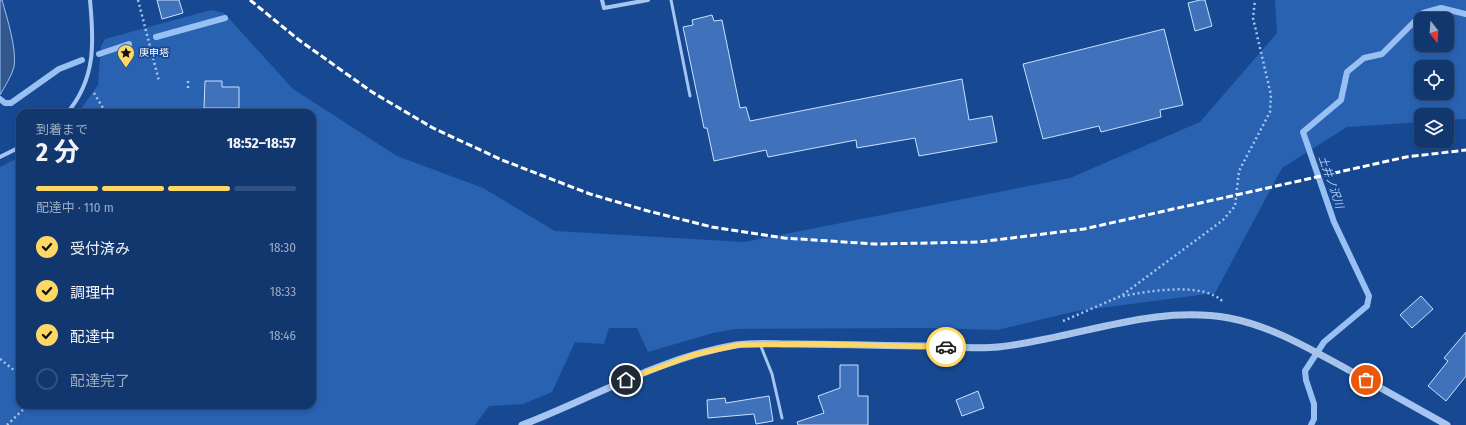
<!DOCTYPE html>
<html lang="ja">
<meta charset="utf-8">
<style>
:root{--surface:#11376e;--page:#1e4276;--text:#f1f3f6;--muted:#9cacc2;--line:#305181;--accent:#ffd765}
body{margin:0;font-family:"Fira Sans Condensed","Noto Sans JP",sans-serif;background:var(--page);color:var(--text);height:100vh;display:flex;flex-direction:column;font-size:15px;white-space:nowrap}
*{box-sizing:border-box;margin:0}
p{font-size:13px;color:var(--muted)}
.icon{flex:none;width:22px;height:22px;fill:none;stroke:currentColor;stroke-width:2;stroke-linecap:round;stroke-linejoin:round}
.map{position:relative;flex:1;overflow:hidden}
.side{position:absolute;left:16px;top:109px;width:300px;height:300px;display:flex;flex-direction:column;background:var(--surface);border-radius:12px;box-shadow:0 2px 6px #0003,0 0 0 1px var(--line)}
.side>*{flex:none}
.needle{width:26px;rotate:163deg}
.controls{position:absolute;left:1414px;top:12px;display:grid;gap:8px}
.controls a{display:grid;place-items:center;width:40px;height:40px;border-radius:8px;background:var(--surface);box-shadow:0 2px 6px #0003,0 0 0 1px var(--line);font-size:20px}
.pin{position:absolute;display:grid;place-items:center;width:34px;height:34px;color:#fff;margin:-17px;border:2px solid #fff;border-radius:50%;box-shadow:0 1px 4px #0007}
.courier{position:absolute;display:grid;place-items:center;width:40px;height:40px;margin:-20px;border:3px solid #ffd765;border-radius:50%;background:#fff;color:#222;box-shadow:0 1px 5px #0007}
.head em{font-style:normal;font-weight:700}
.head div{display:flex;flex-direction:column-reverse}
.head{display:flex;align-items:center;justify-content:space-between;height:68px;padding:0 20px}
h1{font-size:26px;font-weight:700;line-height:30px}
.bar{display:grid;grid-template-columns:repeat(4,1fr);gap:6px 4px;align-content:center;height:48px;padding:0 20px}
.bar i{height:5px;border-radius:3px;background:var(--line)}
.bar .selected{background:var(--accent)}
.bar p{grid-column:span 4}
ol{padding:0 20px;list-style:none}
li{display:flex;align-items:center;gap:12px;height:44px}
li p{margin-inline-start:auto}
li .icon{padding:4px;border-radius:50%;background:var(--accent);color:#111;stroke-width:4}
li:last-child{color:var(--muted)}
li i{width:22px;height:22px;border:2px solid var(--line);border-radius:50%}
.map>svg:first-child{display:block}
.green{fill:#2962b1;fill-rule:evenodd}
.water{fill:#33578d;stroke:#98c0f3}
.lines{fill:none;stroke-linecap:round;stroke-linejoin:round}
.stream{stroke:#98c0f3;stroke-width:6}
.building{fill:#3f72ba;stroke:#cce0fc}
.path{stroke:#a6c5f0;stroke-width:2.5;stroke-dasharray:2 3;stroke-linecap:butt}
.service{stroke:#a6c5f0;stroke-width:3}
.minor{stroke:#a6c5f0;stroke-width:4}
.tertiary{stroke:#a6c5f0;stroke-width:7}
.rail{stroke:#fff;stroke-width:3;stroke-dasharray:7 3;stroke-linecap:butt}
.done{stroke:#aebfd9;stroke-width:4;stroke-dasharray:0 7.2}
.route{stroke:#ffd765;stroke-width:5}
.labels{text-anchor:middle;dominant-baseline:central;stroke-width:3.5;stroke-linejoin:round;paint-order:stroke}
.poi-label{font-size:10px;fill:#fff;stroke:#174992;text-anchor:start}
.water-label{font-size:11px;font-style:italic;fill:#b2cff7;stroke:#174992}
</style>
<div class="map">
<svg width="1466" height="425" viewBox="0 0 1466 425">
<rect width="100%" height="100%" fill="#174992"/>
<!-- green -->
<path class="green" d="M1275,0H1466V119L1447,120V115H1421V122L1347,127L1282,168L1215,293L1077,311L997,330L927,328L735,329L713,333L648,352L637,328H609L604,344L575,342L552,392L523,404L489,406L475,425H0V167L20,157V405H312V305L317,310L312,304V113H78L98,85L101,46L105,39L211,10L224,13L293,89L397,156L483,188L555,231L744,242L1070,178L1200,122L1277,33ZM1421,19H1447V45H1421ZM1421,67H1447V93H1421Z"/>
<!-- water -->
<path class="water" d="M0,0H2C7,18 17,49 14,67C11,77 5,86 0,95Z"/>
<g class="lines">
<!-- stream -->
<g class="stream">
<path d="M156,37L225,18"/>
<path d="M99,54L129,44"/>
<path d="M0,99L5,103H11L59,69L82,60"/>
<path d="M1311,425L1314,419V404L1306,380L1305,371L1324,342L1367,306L1369,296L1334,222L1303,132L1341,100L1347,72L1364,58L1382,54L1423,13L1441,8L1466,14"/>
</g>
</g>
<!-- building -->
<g class="building">
<path d="M157,0H179L183,13L162,19Z"/>
<path d="M1200,0H1205L1212,26L1195,31L1188,3Z"/>
<path d="M712,15L714,21L722,20L740,108L746,107L750,121L962,79L969,120L992,116L997,142L919,156L915,138L857,148L856,140L768,157L766,150L714,161L707,128H704L683,27L693,25L692,20Z"/>
<path d="M1164,29L1183,105L1160,110L1161,117L1101,132L1099,126L1043,139L1023,64Z"/>
<path d="M205,81H222V87H239V108H204Z"/>
<path d="M1421,296L1433,309L1412,328L1400,315Z"/>
<path d="M1466,332V376L1446,401L1428,386L1448,361L1444,358Z"/>
<path d="M840,365H858V396H868V425H798L797,422L824,413L818,396L840,388Z"/>
<path d="M978,391L984,408L962,416L956,400Z"/>
<path d="M769,396L773,421L756,424L754,414L708,418L707,400L725,398L726,403Z"/>
</g>
<g class="lines">
<!-- path -->
<g class="path">
<path d="M138,0L159,81"/>
<path d="M188,81V91"/>
<path d="M94,93L106,113"/>
<path d="M1123,296C1148,291 1206,281 1224,303"/>
<path d="M1063,321L1121,296L1223,220L1235,206L1239,171L1270,112L1271,95L1253,18L1255,0"/>
<path d="M0,359L20,375"/>
<path d="M7,425L28,405"/>
</g>
<!-- service -->
<g class="service">
<path d="M671,0L690,96"/>
<path d="M760,344L772,374L782,418"/>
</g>
<!-- minor -->
<g class="minor">
<path d="M602,0L604,8L648,0"/>
<path d="M67,113C96,79 94,42 90,0"/>
<path d="M0,157L20,147"/>
</g>
<!-- tertiary -->
<path class="tertiary" d="M522,425C593,398 659,358 736,345C754,342 775,344 794,344C841,344 888,346 935,346C956,347 978,349 998,347C1075,339 1151,304 1229,318C1271,326 1308,348 1345,368C1379,387 1413,406 1447,425"/>
<!-- rail -->
<path class="rail" d="M250,0L299,40L372,92L433,128L502,160L590,194L648,211L712,227L784,238L875,244L979,242L1084,229L1406,157L1466,150"/>
</g>
<g class="lines">
<!-- done -->
<path class="done" d="M946,347C980,347 1014,346 1048,339C1107,326 1169,307 1230,318C1279,327 1323,356 1366,380"/>
<!-- route -->
<path class="route" d="M626,380L693,355L738,345L823,344L946,347"/>
</g>
<!-- icons -->
<defs>
<g id="sight-pin" transform="scale(0.9)"><path d="M0 17L-7.5 6A9.5 9.5 0 1 1 7.5 6Z" fill="#ffd765" stroke="#174992"/><path d="M0-6L1.8-2.2L6-1.7L2.9 1.2L3.7 5.4L0 3.3L-3.7 5.4L-2.9 1.2L-6-1.7L-1.8-2.2Z" fill="#111"/></g>
</defs>
<g fill-rule="evenodd">
<use href="#sight-pin" x="126" y="53"/>
</g>
<g class="labels">
<!-- poi labels -->
<g class="poi-label">
<text x="139" y="53">庚申塔</text>
</g>
<!-- water labels -->
<g class="water-label">
<text transform="translate(1331 182) rotate(71)">土井ノ沢川</text>
</g>
</g>
</svg>
<div class="controls">
<a><svg class="needle" viewBox="-14 -14 28 28"><path d="M0-13l5 13h-10z" fill="#e53935"/><path d="M0 13l5-13h-10z" fill="#9cacc2"/></svg></a>
<a><svg class="icon" aria-label="locate" viewBox="0 0 24 24"><circle cx="12" cy="12" r="6"/><path d="M12 2v4M12 18v4M2 12h4M18 12h4"/></svg></a>
<a><svg class="icon" aria-label="layers" viewBox="0 0 24 24"><path d="M12 4l9 5-9 5-9-5zM3 14l9 5 9-5"/></svg></a>
</div>
<div class="pin" style="left:1366px;top:380px;background:#ea580c"><svg class="icon" aria-label="bag" viewBox="0 0 24 24"><path d="M5 8h14l-1 12H6zM9 8a3 3 0 0 1 6 0"/></svg></div>
<div class="pin" style="left:626px;top:380px;background:#1f2937"><svg class="icon" aria-label="home" viewBox="0 0 24 24"><path d="M3 11l9-7 9 7M6 9v11h12V9"/></svg></div>
<div class="courier" style="left:946px;top:347px"><svg class="icon" aria-label="car" viewBox="0 0 24 24"><path d="M5 17H2v-5l4-1 3-4h7l3 4 3 1v5h-3M9 17h6M6 11h13"/><circle cx="7" cy="17" r="2"/><circle cx="17" cy="17" r="2"/></svg></div>
<section class="side">
<div class="head"><div><h1>2 分</h1><p>到着まで</p></div><em>18:52–18:57</em></div>
<div class="bar"><i class="selected"></i><i class="selected"></i><i class="selected"></i><i></i><p>配達中 · 110 m</p></div>
<ol>
<li><svg class="icon" aria-label="check" viewBox="0 0 24 24"><path d="M5 12l5 5 9-10"/></svg>受付済み<p>18:30</p></li>
<li><svg class="icon" aria-label="check" viewBox="0 0 24 24"><path d="M5 12l5 5 9-10"/></svg>調理中<p>18:33</p></li>
<li><svg class="icon" aria-label="check" viewBox="0 0 24 24"><path d="M5 12l5 5 9-10"/></svg>配達中<p>18:46</p></li>
<li><i></i>配達完了</li>
</ol>
</section>
</div>
